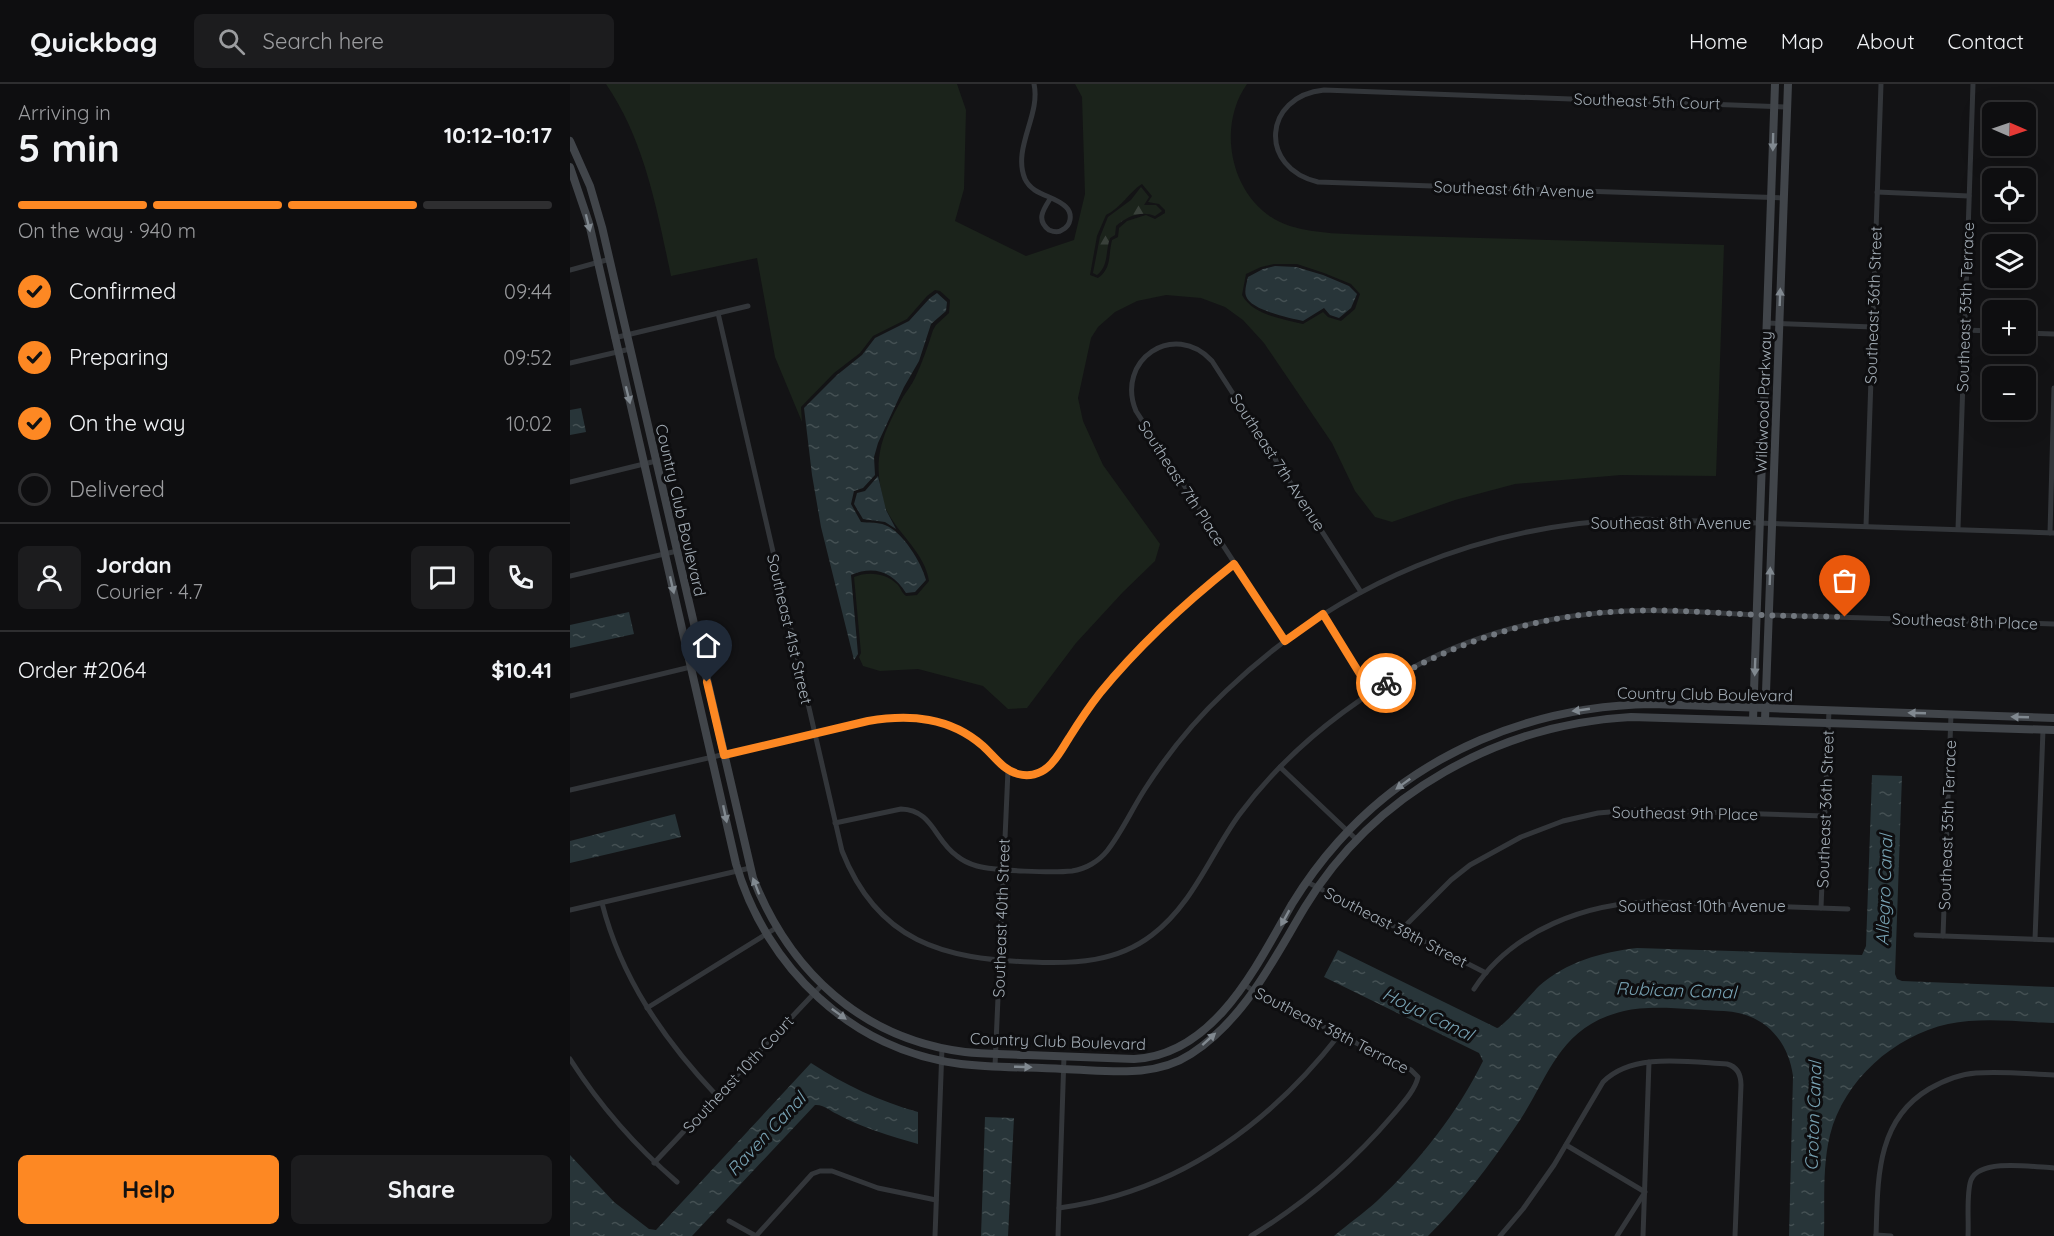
<!DOCTYPE html>
<meta charset="utf-8">
<style>
:root{--surface:#0e0e10;--page:#1c1c1e;--text:#f1f3f6;--muted:#9b9c9f;--line:#2e2e30;--accent:#fd8823}
body{margin:0;font-family:Quicksand,sans-serif;background:var(--page);color:var(--text);height:100vh;display:flex;flex-direction:column;font-size:22px;white-space:nowrap}
*{box-sizing:border-box;margin:0}
p{font-size:20px;color:var(--muted)}
.icon{flex:none;width:33px;height:33px;fill:none;stroke:currentColor;stroke-width:2;stroke-linecap:round;stroke-linejoin:round}
.map{position:relative;flex:1;overflow:hidden}
.details{display:flex;flex-direction:column;background:var(--surface);width:570px}
.details>*{flex:none}
.needle{width:39px;rotate:92deg}
.fabs{position:absolute;left:1412px;top:18px;display:grid;gap:12px}
.fabs a{display:grid;place-items:center;width:54px;height:54px;border-radius:9px;background:var(--surface);box-shadow:0 6px 24px #0002,0 0 0 2px var(--line);font-size:30px}
.pin{position:absolute;display:grid;place-items:center;width:51px;height:51px;color:#fff;margin:-62px -26px;border-radius:50% 50% 50% 0;rotate:-45deg;box-shadow:0 0 6px #0007}
.pin .icon{rotate:45deg}
.courier{position:absolute;display:grid;place-items:center;width:60px;height:60px;margin:-30px;border:4px solid #fd8823;border-radius:50%;background:#fff;color:#222;box-shadow:0 2px 8px #0007}
.summary em{font-style:normal;font-weight:700}
.summary div{display:flex;flex-direction:column-reverse}
.summary{display:flex;align-items:center;justify-content:space-between;height:102px;padding:0 18px}
h1{font-size:39px;font-weight:700;line-height:45px}
.bar{display:grid;grid-template-columns:repeat(4,1fr);gap:9px 6px;align-content:center;height:72px;padding:0 18px}
.bar i{height:8px;border-radius:4px;background:var(--line)}
.bar .on{background:var(--accent)}
.bar p{grid-column:span 4}
.line{display:flex;align-items:center;gap:15px;padding:0 18px;border-top:2px solid var(--line)}
.line div{flex:1}
.round{display:grid;place-items:center;flex:none;width:63px;height:63px;border-radius:9px;background:var(--page)}
ol{padding:0 18px;list-style:none}
li{display:flex;align-items:center;gap:18px;height:66px}
li p{margin-inline-start:auto}
li .icon{padding:6px;border-radius:50%;background:var(--accent);color:#111;stroke-width:4}
li:last-child{color:var(--muted)}
li i{width:33px;height:33px;border:3px solid var(--line);border-radius:50%}
.button{display:flex;gap:12px;margin-top:auto;padding:12px 18px}
.button a{flex:1;height:69px;border-radius:9px;background:var(--accent);color:#111;font-size:24px;font-weight:700;line-height:69px;text-align:center}
.button a+a{background:var(--page);color:var(--text)}
header{display:flex;align-items:center;gap:36px;box-sizing:border-box;height:84px;padding:0 30px;background:var(--surface);border-bottom:2px solid var(--line)}
header strong{font-size:28px}
nav{display:flex;gap:33px;margin-inline-start:auto;font-size:21px}
.search{width:420px;height:54px;background:var(--page);display:flex;align-items:center;gap:15px;box-sizing:border-box;padding:0 21px;border-radius:9px;color:var(--muted);font-size:22px}
main{display:flex;flex:1;min-height:0}
.map>svg:first-child{display:block}
.green{fill:#1b231b;fill-rule:evenodd}
.forest{fill:url(#forest-firs)}
.water{fill:url(#water-ripples)}
.lines{fill:none;stroke-linecap:round;stroke-linejoin:round}
.street{stroke:#33363a;stroke-width:5}
.secondary{stroke:#41454a;stroke-width:8}
.oneway{fill:#818990}
.done{stroke:#71777e;stroke-width:6;stroke-dasharray:0 10.8}
.route{stroke:#fd8823;stroke-width:8}
.labels{text-anchor:middle;dominant-baseline:central;stroke-width:6;stroke-linejoin:round;paint-order:stroke}
.street-label{font-size:16px;fill:#a3adb6;stroke:#0e0e10}
.water-label{font-size:18px;font-style:italic;fill:#78a3b4;stroke:#0e0e10}
</style>
<header>
<strong>Quickbag</strong>
<div class="search"><svg class="icon" aria-label="search" viewBox="0 0 24 24"><circle cx="10" cy="10" r="6"/><path d="M15 15l6 6"/></svg>Search here</div>
<nav><a>Home</a><a>Map</a><a>About</a><a>Contact</a></nav>
</header>
<main>
<section class="details">
<div class="summary"><div><h1>5 min</h1><p>Arriving in</p></div><em>10:12–10:17</em></div>
<div class="bar"><i class="on"></i><i class="on"></i><i class="on"></i><i></i><p>On the way · 940 m</p></div>
<ol>
<li><svg class="icon" aria-label="check" viewBox="0 0 24 24"><path d="M5 12l5 5 9-10"/></svg>Confirmed<p>09:44</p></li>
<li><svg class="icon" aria-label="check" viewBox="0 0 24 24"><path d="M5 12l5 5 9-10"/></svg>Preparing<p>09:52</p></li>
<li><svg class="icon" aria-label="check" viewBox="0 0 24 24"><path d="M5 12l5 5 9-10"/></svg>On the way<p>10:02</p></li>
<li><i></i>Delivered</li>
</ol>
<div class="line" style="height:108px"><a class="round"><svg class="icon" aria-label="person" viewBox="0 0 24 24"><circle cx="12" cy="8" r="4"/><path d="M4 21q1-7 8-7t8 7"/></svg></a><div><b>Jordan</b><p>Courier · 4.7</p></div><a class="round"><svg class="icon" aria-label="chat" viewBox="0 0 24 24"><path d="M4 5h16v11H9l-5 4z"/></svg></a><a class="round"><svg class="icon" aria-label="phone" viewBox="0 0 24 24"><path d="M5 4h4l2 5-3 2q2 4 5 5l2-3 5 2v4C11 20 4 13 5 4z"/></svg></a></div>
<div class="line" style="height:78px"><div>Order #2064</div><b>$10.41</b></div>
<div class="button"><a>Help</a><a>Share</a></div>
</section>
<div class="map">
<svg width="1484" height="1152" viewBox="0 0 1484 1152">
<defs>
<pattern id="forest-firs" width="22" height="20" patternUnits="userSpaceOnUse" patternTransform="scale(1.5)"><rect width="22" height="20" fill="#1b231b"/><path d="M5 1l3.5 6h-7zM16 11l3.5 6h-7z" fill="#39403a"/></pattern>
<pattern id="water-ripples" width="26" height="14" patternUnits="userSpaceOnUse" patternTransform="scale(1.5)"><rect width="26" height="14" fill="#283539"/><path d="M2 4q2-2 4 0t4 0M15 11q2-2 4 0t4 0" fill="none" stroke="#445053"/></pattern>
</defs>
<rect width="100%" height="100%" fill="#131315"/>
<!-- green -->
<path class="green" d="M36,0H387L396,26L394,105L385,137L456,172L504,156L515,110L512,13L505,0H677C644,46 663,124 720,142C747,150 776,150 803,151L1154,161L1146,392L1051,391L945,400L885,416L822,438L805,433L785,407L762,359L694,259L673,236L655,223L631,214L596,211L567,217L545,228L528,243L521,254L508,314L513,337L533,381L590,460L585,477L553,508L506,559L457,624L438,625L413,602L348,585L310,587L293,582L289,573L291,569L284,493C298,487 316,489 327,500C331,504 331,508 336,512L347,511L359,497C355,469 329,451 317,427C313,421 313,412 311,405C303,369 316,344 333,313C337,307 342,300 345,294C352,279 358,262 363,246L366,241L379,229L380,216L370,207L365,206L357,212L337,235L303,252L290,269L264,289L231,323L232,338L205,273L187,174L101,192C87,126 75,57 36,0ZM572,100L582,112L578,118L589,120L595,126V129L585,135L576,131L557,137L549,144L548,153L542,156C538,172 542,184 528,194L520,191L527,152L536,131C551,124 561,106 572,100ZM704,180H727L754,189L781,200L790,210L785,225L771,237L758,233L753,228L733,240C712,235 683,231 672,211L676,190L691,183Z"/>
<!-- forest -->
<path class="forest" d="M571,103L579,113L574,121H586L592,127L585,132C571,126 556,133 546,142L545,151L540,154C535,168 539,181 527,191L523,189L530,153L538,133L561,116Z"/>
<!-- water -->
<g class="water">
<path d="M705,182L726,183L753,191L779,202L787,210L781,224L769,234L760,231L754,224L733,237C720,234 680,226 676,212C674,207 677,198 678,193L693,185Z"/>
<path d="M367,209L377,218L376,227L361,240L349,277L334,303L308,359L304,373L305,391L293,404L284,407L281,420L291,438C298,439 308,438 315,441C332,447 352,479 356,496L345,508L336,509C323,488 304,481 281,491L288,570L284,576L251,443L242,391L234,324L267,291L292,271L305,254L339,237L360,214Z"/>
<path d="M11,324L16,348L0,351V326Z"/>
<path d="M308,392L316,426L326,445L315,438L293,435L284,420L287,409L295,407Z"/>
<path d="M59,528L64,550L0,564V541Z"/>
<path d="M1302,691L1332,692L1325,890L1327,895L1332,897L1484,903V939C1450,938 1412,933 1378,940C1324,952 1274,996 1260,1051C1252,1083 1255,1119 1254,1152H1219L1223,992C1218,955 1193,929 1154,927C1126,926 1080,920 1054,927C987,943 980,993 946,1042C920,1081 891,1119 858,1152H764C778,1140 794,1129 807,1117C849,1078 888,1028 913,977L909,969L754,893L768,866L927,944C933,943 961,910 969,902C996,878 1032,868 1067,864L1292,871L1296,862Z"/>
<path d="M105,730L111,753L0,779V757Z"/>
<path d="M241,979C275,1001 309,1017 348,1028V1060C321,1052 292,1044 267,1030C259,1026 253,1020 245,1021L122,1152H0V1071L44,1118L79,1145L86,1146Z"/>
<path d="M415,1033L444,1034L438,1152H411Z"/>
</g>
<g class="lines">
<!-- street -->
<g class="street">
<path d="M464,0C471,31 442,64 455,95C463,112 484,111 496,123C503,130 501,142 492,146C488,149 484,148 479,146C466,136 473,126 480,115"/>
<path d="M1307,108L1399,112"/>
<path d="M1214,114L748,98C688,84 693,12 754,6L1217,23"/>
<path d="M0,186L40,175"/>
<path d="M148,229L272,767C308,858 373,875 462,878C505,880 547,878 582,851C623,820 640,771 669,731C715,669 777,620 844,583C908,548 982,531 1055,527C1099,525 1143,529 1187,531"/>
<path d="M1197,239L1303,243"/>
<path d="M1394,246L1422,247"/>
<path d="M1455,249L1484,250"/>
<path d="M44,254L178,222"/>
<path d="M0,279L60,265"/>
<path d="M0,398L86,377"/>
<path d="M1296,442L1311,0"/>
<path d="M1388,445L1403,0"/>
<path d="M1480,449L1484,304"/>
<path d="M0,492L107,467"/>
<path d="M753,530L801,608"/>
<path d="M1199,531L1484,540"/>
<path d="M715,557L566,327C545,276 604,236 642,277L791,508"/>
<path d="M0,612L133,580"/>
<path d="M710,683L787,756"/>
<path d="M0,706L298,637C339,630 381,633 413,662C425,673 433,686 448,690C459,693 470,690 478,683C487,675 493,663 499,654C509,638 519,623 530,609C570,560 615,519 664,480"/>
<path d="M265,739L331,725C363,726 364,756 387,772C393,777 400,780 407,782C426,787 483,789 502,787C516,785 529,777 537,767C552,748 562,725 575,705C598,669 625,636 656,607C770,498 912,440 1069,435L1484,449"/>
<path d="M737,798L916,889"/>
<path d="M32,819C51,894 94,956 147,1012"/>
<path d="M1251,824L1259,626"/>
<path d="M0,826L180,784"/>
<path d="M832,845L881,796L900,781L951,753L993,737L1028,729L1064,726L1255,732"/>
<path d="M1346,851L1484,856"/>
<path d="M1373,852L1381,630"/>
<path d="M1465,855L1473,646"/>
<path d="M675,901L689,911L841,986L848,993C845,1007 831,1021 822,1032C781,1080 735,1119 681,1152"/>
<path d="M904,905C942,846 1018,818 1085,818L1278,825"/>
<path d="M77,924L206,844"/>
<path d="M0,975C30,1022 65,1062 107,1098"/>
<path d="M425,982L438,686"/>
<path d="M996,1061L1075,1108L1047,1152"/>
<path d="M84,1079L252,901"/>
<path d="M489,1124C607,1108 697,1043 769,951"/>
<path d="M159,1137L186,1152"/>
<path d="M1306,1151L1321,1152"/>
<path d="M186,1152L242,1090L250,1087H262L308,1104L366,1116"/>
<path d="M365,1152L372,964"/>
<path d="M488,1152L494,972"/>
<path d="M930,1152L953,1125L984,1081L1033,998C1062,968 1119,978 1157,980C1168,983 1171,991 1171,1001L1165,1152"/>
<path d="M1073,1152L1079,978"/>
<path d="M1306,1152C1308,1098 1305,1037 1359,1005C1373,997 1390,990 1406,989C1432,987 1458,990 1484,991"/>
<path d="M1398,1152C1399,1137 1396,1110 1401,1096C1410,1074 1464,1083 1484,1084"/>
</g>
<!-- secondary -->
<g class="secondary">
<path d="M0,57L20,102L32,143L183,794C220,888 292,955 395,968C414,970 435,970 454,971C491,972 528,974 564,975C645,971 687,881 722,820C735,799 751,777 768,758C848,668 963,622 1082,620L1484,634"/>
<path d="M0,83L19,139L166,780C196,883 282,967 391,980C425,984 459,983 493,985C536,986 583,995 621,970C675,935 703,876 735,823C804,709 930,640 1061,633L1484,646"/>
<path d="M1183,636L1205,0"/>
<path d="M1195,636L1218,0"/>
</g>
</g>
<!-- one-way arrows -->
<defs><path id="oneway-solid" d="M-6-.8H1V-3.2L6.5 0L1 3.2V.8H-6Z" transform="scale(1.5)"/></defs>
<g class="oneway">
<use href="#oneway-solid" transform="translate(1203 58) rotate(91)"/>
<use href="#oneway-solid" transform="translate(18 139) rotate(76)"/>
<use href="#oneway-solid" transform="translate(1210 213) rotate(-88)"/>
<use href="#oneway-solid" transform="translate(58 311) rotate(76)"/>
<use href="#oneway-solid" transform="translate(1200 492) rotate(-88)"/>
<use href="#oneway-solid" transform="translate(102 501) rotate(77)"/>
<use href="#oneway-solid" transform="translate(1185 583) rotate(92)"/>
<use href="#oneway-solid" transform="translate(1011 626) rotate(172)"/>
<use href="#oneway-solid" transform="translate(1347 629) rotate(-178)"/>
<use href="#oneway-solid" transform="translate(1450 633) rotate(-178)"/>
<use href="#oneway-solid" transform="translate(833 700) rotate(144)"/>
<use href="#oneway-solid" transform="translate(155 730) rotate(78)"/>
<use href="#oneway-solid" transform="translate(186 802) rotate(-111)"/>
<use href="#oneway-solid" transform="translate(715 834) rotate(119)"/>
<use href="#oneway-solid" transform="translate(269 930) rotate(36)"/>
<use href="#oneway-solid" transform="translate(639 955) rotate(-42)"/>
<use href="#oneway-solid" transform="translate(453 983) rotate(2)"/>
</g>
<g class="lines">
<!-- done -->
<path class="done" d="M816,599C889,556 969,531 1055,527C1093,525 1131,528 1169,530C1204,532 1239,532 1275,533"/>
<!-- route -->
<path class="route" d="M137,598L154,671L298,637C340,630 380,633 413,662C425,673 433,686 448,690C459,693 470,690 478,683C487,675 493,663 499,654C509,638 519,623 530,609C570,560 615,519 664,480L715,557L753,530L801,608L816,599"/>
</g>
<g class="labels">
<!-- street labels -->
<g class="street-label">
<text transform="translate(1077 17) rotate(2)">Southeast 5th Court</text>
<text transform="translate(944 105) rotate(2)">Southeast 6th Avenue</text>
<text transform="translate(1303 221) rotate(-88)">Southeast 36th Street</text>
<text transform="translate(1395 223) rotate(-88)">Southeast 35th Terrace</text>
<text transform="translate(1193 318) rotate(-88)">Wildwood Parkway</text>
<text transform="translate(708 378) rotate(57)">Southeast 7th Avenue</text>
<text transform="translate(612 399) rotate(57)">Southeast 7th Place</text>
<text transform="translate(111 426) rotate(77)">Country Club Boulevard</text>
<text x="1101" y="439">Southeast 8th Avenue</text>
<text transform="translate(1395 537) rotate(2)">Southeast 8th Place</text>
<text transform="translate(220 545) rotate(77)">Southeast 41st Street</text>
<text transform="translate(1135 610) rotate(1)">Country Club Boulevard</text>
<text transform="translate(1255 725) rotate(-88)">Southeast 36th Street</text>
<text transform="translate(1115 729) rotate(1)">Southeast 9th Place</text>
<text transform="translate(1377 741) rotate(-88)">Southeast 35th Terrace</text>
<text x="1132" y="822">Southeast 10th Avenue</text>
<text transform="translate(431 834) rotate(-88)">Southeast 40th Street</text>
<text transform="translate(826 843) rotate(27)">Southeast 38th Street</text>
<text transform="translate(762 946) rotate(27)">Southeast 38th Terrace</text>
<text transform="translate(488 957) rotate(2)">Country Club Boulevard</text>
<text transform="translate(168 990) rotate(-47)">Southeast 10th Court</text>
</g>
<!-- water labels -->
<g class="water-label">
<text transform="translate(1314 806) rotate(-88)">Allegro Canal</text>
<text transform="translate(1106 906) rotate(2)">Rubican Canal</text>
<text transform="translate(858 930) rotate(26)">Hoya Canal</text>
<text transform="translate(1243 1032) rotate(-88)">Croton Canal</text>
<text transform="translate(196 1050) rotate(-47)">Raven Canal</text>
</g>
</g>
</svg>
<div class="fabs">
<a><svg class="needle" viewBox="-14 -14 28 28"><path d="M0-13l5 13h-10z" fill="#e53935"/><path d="M0 13l5-13h-10z" fill="#9b9c9f"/></svg></a>
<a><svg class="icon" aria-label="locate" viewBox="0 0 24 24"><circle cx="12" cy="12" r="6"/><path d="M12 2v4M12 18v4M2 12h4M18 12h4"/></svg></a>
<a><svg class="icon" aria-label="layers" viewBox="0 0 24 24"><path d="M12 4l9 5-9 5-9-5zM3 14l9 5 9-5"/></svg></a>
<a>+</a>
<a>−</a>
</div>
<div class="pin" style="left:1275px;top:533px;background:#ea580c"><svg class="icon" aria-label="bag" viewBox="0 0 24 24"><path d="M5 8h14l-1 12H6zM9 8a3 3 0 0 1 6 0"/></svg></div>
<div class="pin" style="left:137px;top:598px;background:#1f2937"><svg class="icon" aria-label="home" viewBox="0 0 24 24"><path d="M3 11l9-7 9 7M6 9v11h12V9"/></svg></div>
<div class="courier" style="left:816px;top:599px"><svg class="icon" aria-label="bike" viewBox="0 0 24 24"><circle cx="6" cy="16" r="4"/><circle cx="18" cy="16" r="4"/><path d="M6 16l4-8h5l3 8M10 8l3 8H6M13 5h3"/></svg></div>
</div>
</main>
